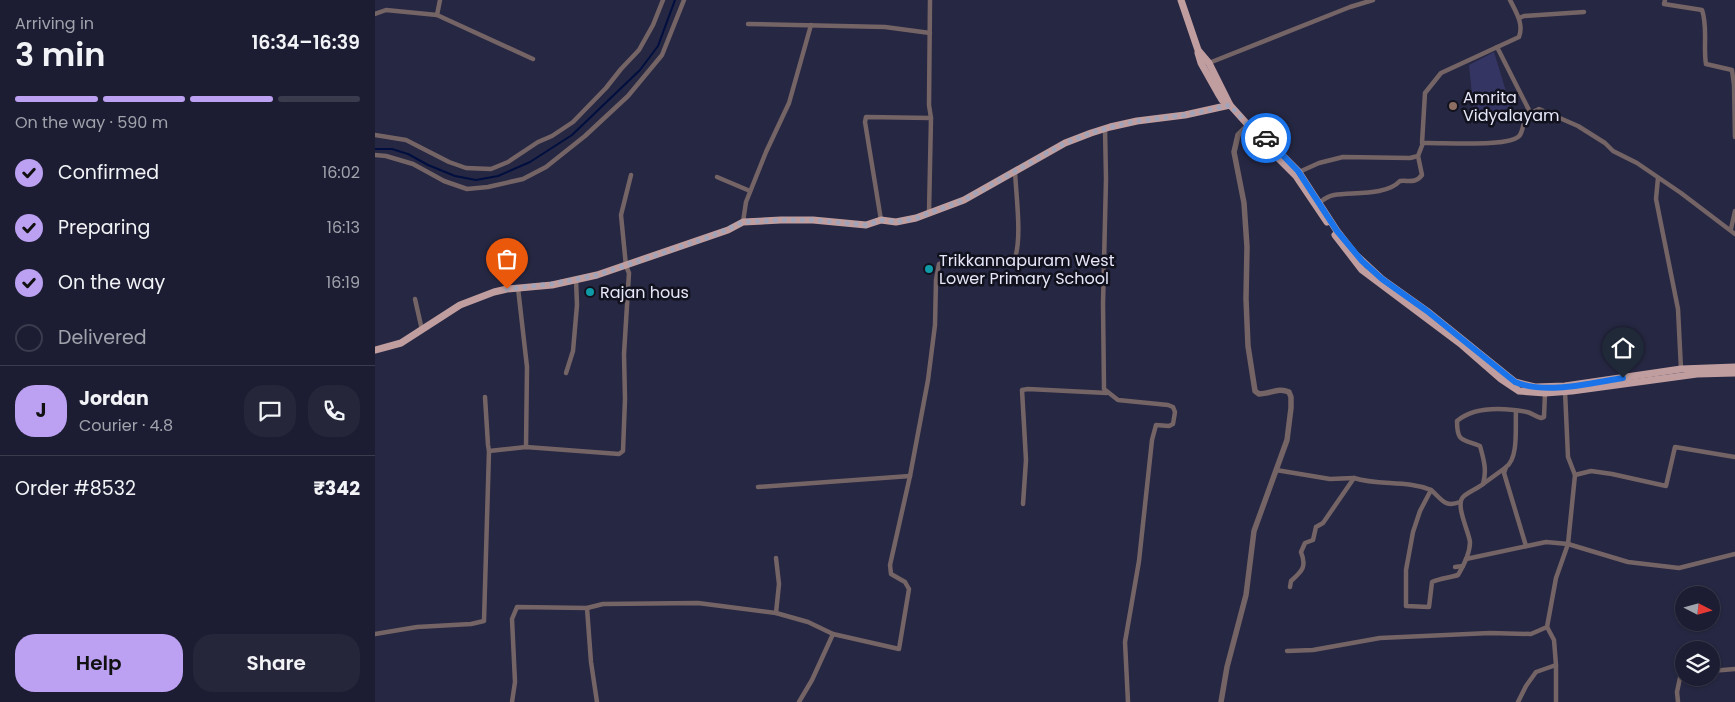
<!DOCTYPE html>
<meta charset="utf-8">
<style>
:root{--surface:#1c1d32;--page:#25263a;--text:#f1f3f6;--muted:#a0a2ac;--line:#3a3b4d;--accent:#bca0f2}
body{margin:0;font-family:Poppins,sans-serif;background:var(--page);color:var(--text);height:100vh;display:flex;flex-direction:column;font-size:19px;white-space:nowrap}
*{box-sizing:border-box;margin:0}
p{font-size:16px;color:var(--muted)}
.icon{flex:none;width:28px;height:28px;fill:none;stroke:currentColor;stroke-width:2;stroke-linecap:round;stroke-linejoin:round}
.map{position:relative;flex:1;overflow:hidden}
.side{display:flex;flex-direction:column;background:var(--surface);width:375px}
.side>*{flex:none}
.needle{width:32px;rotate:96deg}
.controls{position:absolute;left:1300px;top:586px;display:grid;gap:10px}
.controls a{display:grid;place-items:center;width:45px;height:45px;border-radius:50%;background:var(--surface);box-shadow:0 1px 4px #0004,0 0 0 1px var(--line);font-size:25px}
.pin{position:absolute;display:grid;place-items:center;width:42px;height:42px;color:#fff;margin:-51px -21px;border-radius:50% 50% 50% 0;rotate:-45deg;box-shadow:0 0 5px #0007}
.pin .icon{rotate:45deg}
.courier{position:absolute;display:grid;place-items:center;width:50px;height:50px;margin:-25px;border:4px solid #1a73e8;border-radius:50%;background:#fff;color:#222;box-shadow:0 1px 6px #0007}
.headline em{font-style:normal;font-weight:600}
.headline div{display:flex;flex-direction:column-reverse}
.headline{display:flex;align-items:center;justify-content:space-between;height:85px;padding:0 15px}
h1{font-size:32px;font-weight:600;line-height:38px}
.bar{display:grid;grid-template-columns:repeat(4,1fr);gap:8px 5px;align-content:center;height:60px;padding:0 15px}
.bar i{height:6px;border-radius:4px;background:var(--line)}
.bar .current{background:var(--accent)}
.bar p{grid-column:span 4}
.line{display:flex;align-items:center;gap:12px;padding:0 15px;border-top:1px solid var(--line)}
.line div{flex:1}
.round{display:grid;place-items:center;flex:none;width:52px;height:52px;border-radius:20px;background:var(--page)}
ol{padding:0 15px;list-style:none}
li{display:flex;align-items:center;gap:15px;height:55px}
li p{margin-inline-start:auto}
li .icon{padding:5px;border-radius:50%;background:var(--accent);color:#111;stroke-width:4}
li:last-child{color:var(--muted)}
li i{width:28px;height:28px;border:2px solid var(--line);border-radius:50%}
.cta{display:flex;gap:10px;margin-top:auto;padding:10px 15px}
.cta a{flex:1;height:58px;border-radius:20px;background:var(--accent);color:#111;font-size:20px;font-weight:600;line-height:58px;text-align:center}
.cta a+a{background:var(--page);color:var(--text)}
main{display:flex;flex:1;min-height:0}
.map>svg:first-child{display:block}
.green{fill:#353564}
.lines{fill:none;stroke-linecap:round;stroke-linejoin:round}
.stream{stroke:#000f3f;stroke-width:2}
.minor{stroke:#756465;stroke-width:4.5}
.tertiary{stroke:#756465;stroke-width:5.5}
.primary{stroke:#c09e9f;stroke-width:7}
.done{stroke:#a2a4b9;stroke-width:5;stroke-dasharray:0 9}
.route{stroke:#1a73e8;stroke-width:6}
.education-dot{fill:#8d6e63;stroke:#11121e;stroke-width:2}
.culture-dot{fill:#0f9aa8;stroke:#11121e;stroke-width:2}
.labels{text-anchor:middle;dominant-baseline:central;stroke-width:5;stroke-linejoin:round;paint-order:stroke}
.poi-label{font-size:16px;fill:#e5e7f9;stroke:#11121e;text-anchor:start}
</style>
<main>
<section class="side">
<div class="headline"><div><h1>3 min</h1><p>Arriving in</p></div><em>16:34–16:39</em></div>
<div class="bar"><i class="current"></i><i class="current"></i><i class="current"></i><i></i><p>On the way · 590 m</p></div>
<ol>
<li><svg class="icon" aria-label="check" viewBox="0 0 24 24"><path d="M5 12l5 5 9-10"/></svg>Confirmed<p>16:02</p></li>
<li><svg class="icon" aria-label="check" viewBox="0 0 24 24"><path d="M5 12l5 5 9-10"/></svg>Preparing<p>16:13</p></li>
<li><svg class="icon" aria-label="check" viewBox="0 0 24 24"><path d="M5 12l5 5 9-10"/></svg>On the way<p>16:19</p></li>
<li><i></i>Delivered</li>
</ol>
<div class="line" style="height:90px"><b class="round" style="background:var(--accent);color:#111">J</b><div><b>Jordan</b><p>Courier · 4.8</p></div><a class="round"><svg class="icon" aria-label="chat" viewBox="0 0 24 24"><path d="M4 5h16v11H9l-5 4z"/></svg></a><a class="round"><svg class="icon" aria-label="phone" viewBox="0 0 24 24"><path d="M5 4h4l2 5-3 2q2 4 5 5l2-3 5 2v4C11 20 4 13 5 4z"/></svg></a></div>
<div class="line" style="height:65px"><div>Order #8532</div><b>₹342</b></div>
<div class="cta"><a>Help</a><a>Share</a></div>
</section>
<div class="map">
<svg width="1360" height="702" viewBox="0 0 1360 702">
<rect width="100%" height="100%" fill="#262742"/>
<!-- green -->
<path class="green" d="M1119,52L1137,111L1099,115L1094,65Z"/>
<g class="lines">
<!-- stream -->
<path class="stream" d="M0,149H17L33,154L53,165L80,176L101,180L123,176L155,162L197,135L265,70L283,46L300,0"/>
<!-- minor -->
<g class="minor">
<path d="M1290,0L1289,4L1327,10C1333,27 1328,47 1331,64L1357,70L1359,85L1360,137"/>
<path d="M0,14L11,10L62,15L158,59"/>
<path d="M62,15L65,0"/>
<path d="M1144,18L1149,16L1209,12"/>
<path d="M373,24L510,27L555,33"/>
<path d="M1122,47L1155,112"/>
<path d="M834,63L975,7L998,0"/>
<path d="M730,128L731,179L728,304L729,389L743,400L793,405L798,407L800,412L798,424L794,426L781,425L777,440L764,561L750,642L753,702"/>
<path d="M0,135L31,140L74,162L91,168L116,169L133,162L163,142L177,136L198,122L231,88L246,69L264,50L278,25L288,0"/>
<path d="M1047,143L1050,93L1066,73L1144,37C1149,24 1141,12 1135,0"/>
<path d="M0,155L11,156L38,164L69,181L92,189L113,187L148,179L171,167L210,136L253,96L287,55L309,0"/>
<path d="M924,172L944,163L968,157L1035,158L1043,156L1048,143C1064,142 1137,148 1145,135C1148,130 1149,122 1150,116L1164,109L1203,126L1230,143L1238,151L1262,163L1306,193L1360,234"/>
<path d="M342,177L375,191"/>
<path d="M1283,178L1281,199L1303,309L1306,369"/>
<path d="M945,202C949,199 954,196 959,195C978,192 1011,196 1025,181C1034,180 1040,184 1047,175L1043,156"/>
<path d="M554,213L556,118L554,105L555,0"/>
<path d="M506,220L490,122L491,117L556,118"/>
<path d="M368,222L371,202L391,152L414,103L436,25"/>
<path d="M1356,229L1360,211"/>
<path d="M143,288L152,367L151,447"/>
<path d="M40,299L47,330"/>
<path d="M191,373L198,351L202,305L201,279"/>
<path d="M1141,411C1140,426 1144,458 1131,467L1129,473L1151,546"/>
<path d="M114,451L151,447L244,454L248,451L250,399L249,354L254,273L251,266L246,215L256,175"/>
<path d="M901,470L955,479L979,478"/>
<path d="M1200,475L1216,471L1237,474L1291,486L1300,447L1360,457"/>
<path d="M1108,484L1130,468"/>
<path d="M383,487L535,476"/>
<path d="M1056,490C1067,499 1069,508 1085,502"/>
<path d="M648,504L651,460L647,390L653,389L732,393"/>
<path d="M401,558L404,584L401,613"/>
<path d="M1091,559L1171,542L1193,544L1253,562L1304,568L1360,554"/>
<path d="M1080,567L1088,566"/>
<path d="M915,587L916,581C927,571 932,567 926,552L930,543L938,540L941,527L948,523L979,478C1004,486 1031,480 1056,490L1045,511L1038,532L1031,570V606L1054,607L1057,582C1065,578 1074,578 1083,575C1089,565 1095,554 1095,542C1094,532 1080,505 1088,497C1093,492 1102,489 1108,484C1112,471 1109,460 1105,446C1088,439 1082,443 1082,421C1100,406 1130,408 1152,412C1157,413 1161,417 1166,418L1169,417L1170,393"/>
<path d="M212,608L216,662L222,702"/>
<path d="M0,634L42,627L96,624L109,621L114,451L113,445L110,397"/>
<path d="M912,651L938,650L1005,638L1115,633L1156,634L1172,627L1181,578L1193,544L1200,475L1193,457L1190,391"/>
<path d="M1181,665V702"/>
<path d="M1336,671L1360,669"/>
<path d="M137,702L140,682L137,619L142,607L212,608L228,604L323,603L401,613L433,622L458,634L524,649L534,589L530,582L516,574L515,565L535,476L553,380L560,325L561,280L564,264L573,260L632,261L640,258C647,237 641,195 640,171"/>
<path d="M424,702L437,680L458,634"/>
<path d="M1143,702L1151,686L1161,672L1181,665L1179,640L1172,627"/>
<path d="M1303,702L1302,692L1306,673L1309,672"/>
</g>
<!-- tertiary -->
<path class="tertiary" d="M846,702L852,667L871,595L879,531L912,440L916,408V397L914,392C903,387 896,394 884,394L880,391L873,346L871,299L872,247L869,203L859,152L863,135L873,125"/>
<!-- primary -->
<g class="primary">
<path d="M806,0L823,50L834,63L855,105L873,125L883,131L923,171L962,231L980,254L1007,279L1052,311L1140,382L1160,387L1190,386L1306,369L1360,367"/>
<path d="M823,53L826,63L844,95L847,100L854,105"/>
<path d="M875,128L879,134L921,176L952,222"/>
<path d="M960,235L987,270L1087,345L1126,379L1144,391L1170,393L1197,391L1322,374L1360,373"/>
<path d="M0,350L26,343L85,305L119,292L132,289L177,285L222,275L353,230L368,222L406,220H438L491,225L506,220L521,222L541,218L589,200L690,143L716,133L735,127L762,121L810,115L855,105"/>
</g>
</g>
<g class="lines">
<!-- done -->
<path class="done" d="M132,289L177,284L222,275L337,236L368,222L406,220H438L491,225L506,220L521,222L541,218L589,200L690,143L716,133L735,127L762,121L810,115L855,105L873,125L883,131L891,138"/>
<!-- route -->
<path class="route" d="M891,138L923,171L962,231L987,261L1007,279L1052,311L1140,382C1171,395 1216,383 1248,378"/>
</g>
<!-- markers -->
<circle class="education-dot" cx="1078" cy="106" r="5"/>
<g class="culture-dot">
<circle cx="554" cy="269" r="5"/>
<circle cx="215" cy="292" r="5"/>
</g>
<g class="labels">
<!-- poi labels -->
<g class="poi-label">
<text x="1088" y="97">Amrita<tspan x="1088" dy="18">Vidyalayam</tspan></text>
<text x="564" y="260">Trikkannapuram West<tspan x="564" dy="18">Lower Primary School</tspan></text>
<text x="225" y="292">Rajan hous</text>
</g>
</g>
</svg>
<div class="controls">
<a><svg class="needle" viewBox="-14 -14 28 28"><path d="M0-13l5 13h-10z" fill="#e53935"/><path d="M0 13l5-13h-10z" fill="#a0a2ac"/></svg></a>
<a><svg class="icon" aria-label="layers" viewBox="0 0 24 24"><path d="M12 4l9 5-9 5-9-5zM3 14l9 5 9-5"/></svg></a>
</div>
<div class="pin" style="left:132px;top:289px;background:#ea580c"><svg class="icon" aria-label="bag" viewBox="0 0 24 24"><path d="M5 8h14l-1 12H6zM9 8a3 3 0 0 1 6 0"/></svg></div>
<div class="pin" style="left:1248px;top:378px;background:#1f2937"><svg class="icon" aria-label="home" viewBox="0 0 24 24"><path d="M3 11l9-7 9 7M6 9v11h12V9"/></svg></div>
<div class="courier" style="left:891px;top:138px"><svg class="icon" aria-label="car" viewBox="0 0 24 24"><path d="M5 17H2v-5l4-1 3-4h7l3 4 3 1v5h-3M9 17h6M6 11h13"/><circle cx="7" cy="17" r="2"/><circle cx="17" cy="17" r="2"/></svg></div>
</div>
</main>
